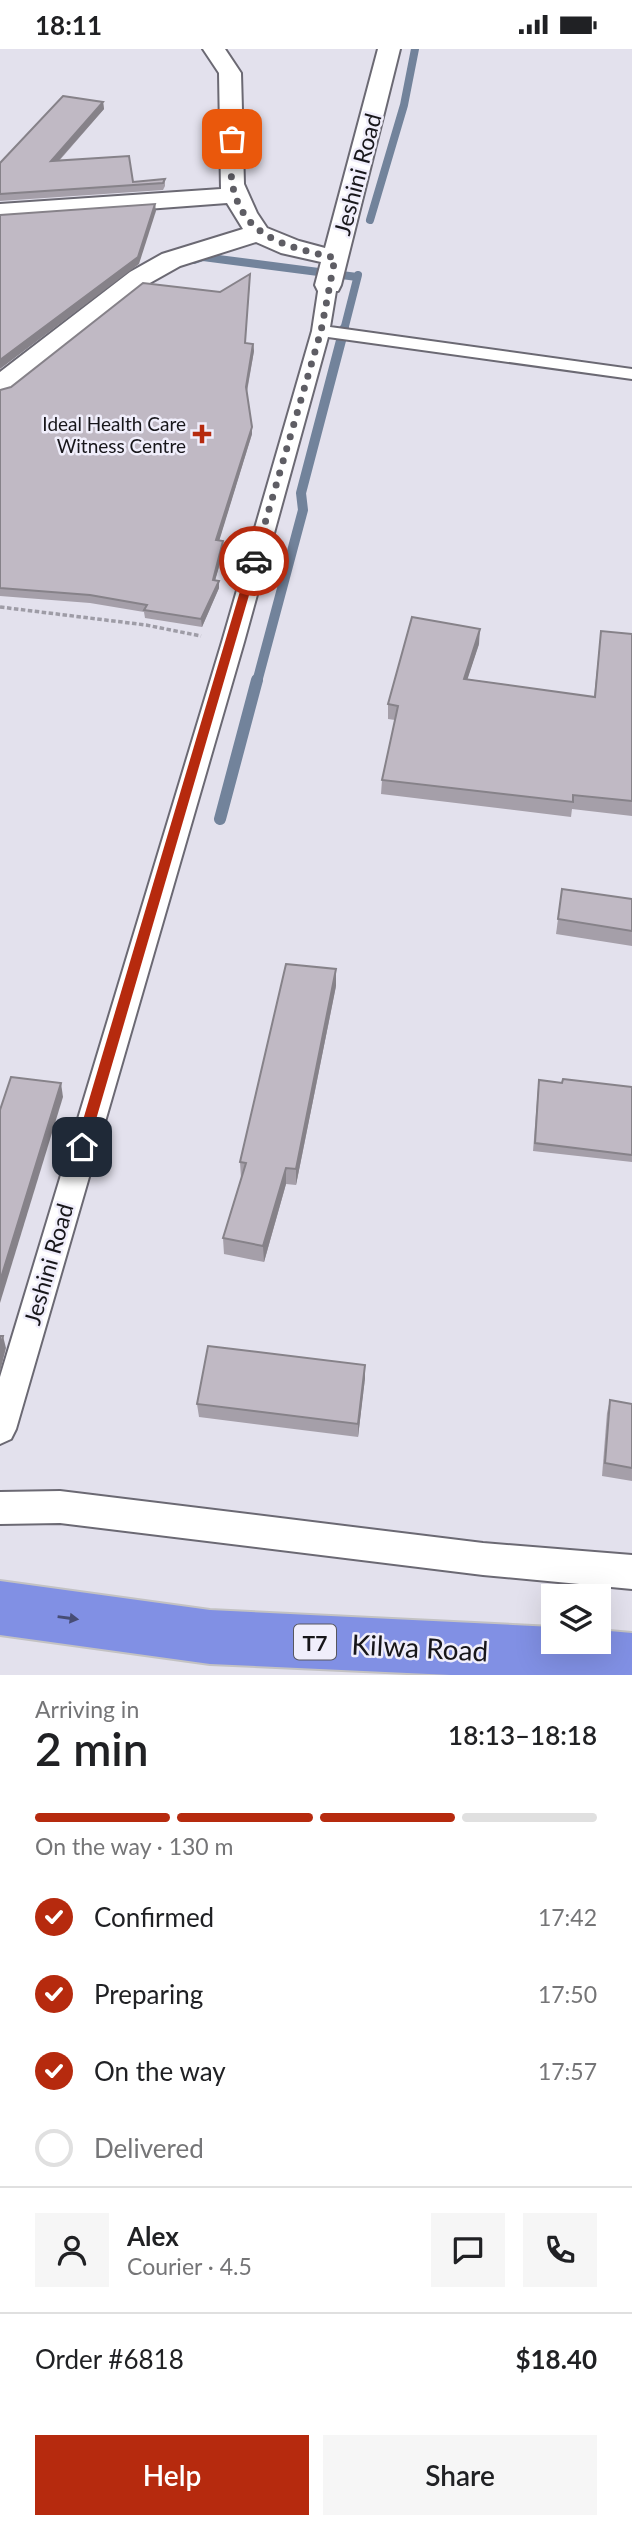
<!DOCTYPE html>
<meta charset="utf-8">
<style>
:root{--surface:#fff;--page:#f6f6f6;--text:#202124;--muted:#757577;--line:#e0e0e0;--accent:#b62a0e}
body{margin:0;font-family:Lato,sans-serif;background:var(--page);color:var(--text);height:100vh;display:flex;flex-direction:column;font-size:26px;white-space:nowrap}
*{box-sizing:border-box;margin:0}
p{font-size:23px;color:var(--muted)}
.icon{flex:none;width:38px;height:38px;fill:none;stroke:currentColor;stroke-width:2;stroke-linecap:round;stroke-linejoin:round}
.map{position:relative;height:1626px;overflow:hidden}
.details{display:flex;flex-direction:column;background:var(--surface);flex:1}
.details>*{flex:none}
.buttons{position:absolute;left:541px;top:1535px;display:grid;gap:14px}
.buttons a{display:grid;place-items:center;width:70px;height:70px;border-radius:0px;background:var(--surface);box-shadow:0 7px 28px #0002;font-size:35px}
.pin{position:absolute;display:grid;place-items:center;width:60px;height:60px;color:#fff;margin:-30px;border-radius:14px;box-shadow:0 4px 10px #0006}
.courier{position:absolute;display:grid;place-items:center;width:70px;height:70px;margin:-35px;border:5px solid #b62a0e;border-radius:50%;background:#fff;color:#222;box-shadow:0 2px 9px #0007}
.overview em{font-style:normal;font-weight:600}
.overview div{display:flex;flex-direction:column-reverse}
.overview{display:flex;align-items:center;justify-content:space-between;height:119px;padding:0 35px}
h1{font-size:46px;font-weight:600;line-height:52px}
.bar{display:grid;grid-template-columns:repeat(4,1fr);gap:10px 7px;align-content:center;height:84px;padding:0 35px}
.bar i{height:9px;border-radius:5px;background:var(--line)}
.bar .current{background:var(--accent)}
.bar p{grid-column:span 4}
.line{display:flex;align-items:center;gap:18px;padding:0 35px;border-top:2px solid var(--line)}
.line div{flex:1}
.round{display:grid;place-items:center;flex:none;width:74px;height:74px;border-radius:0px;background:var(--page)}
ol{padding:0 35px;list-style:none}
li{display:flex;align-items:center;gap:21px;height:77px}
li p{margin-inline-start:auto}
li .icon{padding:7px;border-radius:50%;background:var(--accent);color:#fff;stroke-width:4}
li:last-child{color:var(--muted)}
li i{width:38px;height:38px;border:4px solid var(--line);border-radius:50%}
.button{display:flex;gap:14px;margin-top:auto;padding:14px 35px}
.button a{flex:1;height:80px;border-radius:0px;background:var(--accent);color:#fff;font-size:28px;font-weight:600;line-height:80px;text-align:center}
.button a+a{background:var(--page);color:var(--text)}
.status{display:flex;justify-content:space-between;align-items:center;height:49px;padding:0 35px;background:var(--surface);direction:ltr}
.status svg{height:19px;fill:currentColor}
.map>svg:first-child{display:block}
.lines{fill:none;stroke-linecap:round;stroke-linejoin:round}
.stream-far2{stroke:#72839b;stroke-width:8}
.stream-far1{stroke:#72839b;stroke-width:10}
.stream{stroke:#72839b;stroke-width:12}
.lane-casing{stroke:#6b6973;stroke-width:4}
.street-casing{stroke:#6b6973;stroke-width:4}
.highway-casing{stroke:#c3c2c3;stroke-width:4}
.path{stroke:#9e9ca6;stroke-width:3.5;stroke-dasharray:4.5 2.5;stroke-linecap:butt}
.lane{fill:#fff;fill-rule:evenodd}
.street{fill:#fff;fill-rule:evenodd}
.highway{fill:#8190e4;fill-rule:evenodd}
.wall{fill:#a59fa9}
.shaded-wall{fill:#868289}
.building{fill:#c0b9c4;stroke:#868289;stroke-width:2}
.oneway{fill:#474d75}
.route{fill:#b62a0e}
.done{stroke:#5e5d64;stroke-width:7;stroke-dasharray:0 12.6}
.poi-dot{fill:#b62a0e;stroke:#f0eefb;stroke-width:2.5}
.labels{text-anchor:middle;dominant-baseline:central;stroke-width:5;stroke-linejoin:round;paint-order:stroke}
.far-poi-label{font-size:19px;fill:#17161a;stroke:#f0eefb;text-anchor:end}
.shield{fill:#f0eefb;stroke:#58575e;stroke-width:2}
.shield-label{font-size:21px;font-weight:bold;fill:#17161a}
.street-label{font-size:23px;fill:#17161a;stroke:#f0eefb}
.near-street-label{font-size:28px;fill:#17161a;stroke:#f0eefb}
</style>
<div class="status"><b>18:11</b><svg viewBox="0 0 49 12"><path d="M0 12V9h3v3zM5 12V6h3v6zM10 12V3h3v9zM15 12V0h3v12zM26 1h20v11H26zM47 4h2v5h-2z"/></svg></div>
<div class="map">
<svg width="632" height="1626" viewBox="0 0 632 1626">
<rect width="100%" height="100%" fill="#e3e1ed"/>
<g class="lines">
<!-- stream-far2 -->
<g class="stream-far2">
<path d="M370,171L404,56L415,0"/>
<path d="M194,211L203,208L357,228"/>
<path d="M344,281L358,226"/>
</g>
<!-- stream-far1 -->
<path class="stream-far1" d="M257,633L303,461L301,444L344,280"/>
<!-- stream -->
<path class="stream" d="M220,770L257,631"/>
<!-- lane casing -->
<g class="lane-casing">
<g id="lane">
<path d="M328,231L337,236L330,278L632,320V330L328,288L244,593L16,1380L11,1390L0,1395V1328L222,593L312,282L319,236Z"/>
<path d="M60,1442L483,1494L632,1506V1540L483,1526L60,1474L0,1475V1443Z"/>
</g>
</g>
<!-- street casing -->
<g class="street-casing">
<path id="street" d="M203,0H225L241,24L244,135L257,164L267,179L299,192L325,199L378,0H400L341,236L338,242H318L315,236L321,213L281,204L256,193L180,217L148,235L10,343L0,346V323L130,223L162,205L243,180L227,154L0,171V155L221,140L219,24Z"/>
</g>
<!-- highway casing -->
<g class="highway-casing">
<path id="highway" d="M0,1532L210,1561L553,1578V1592H598V1581L632,1584V1626H451L210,1615L0,1586Z"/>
</g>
<!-- path -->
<path class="path" d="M0,558L146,576L201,587"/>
<!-- lane -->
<use href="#lane" class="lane"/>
<!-- street -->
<use href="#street" class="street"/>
<!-- highway -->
<use href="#highway" class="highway"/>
</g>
<!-- wall -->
<g class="wall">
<path d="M103,53L104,60L59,112L133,133L165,130V137L163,141L0,152V114Z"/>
<path d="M250,232L245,294L253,295L254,302L247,343L252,385L219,491L224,500L215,531L219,539L202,578L145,569L144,563L90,554L0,547V341L11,338L220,243Z"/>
<path d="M601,582L632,585V767L572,760L571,768L381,745L382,731L395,671L388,670V655L479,595L467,630L594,648Z"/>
<path d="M562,840L632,850V897L556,885Z"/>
<path d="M336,937L296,1136L286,1135L264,1213L224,1205L223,1189L241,1129L240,1113Z"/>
<path d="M632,1038V1113L533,1102L538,1039Z"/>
<path d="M365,1329L358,1388L199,1368L197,1355Z"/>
<path d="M610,1351L632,1355V1432L602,1427L607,1364Z"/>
</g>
<!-- shaded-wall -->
<g class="shaded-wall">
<path d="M103,53L104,60L52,119L51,112Z"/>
<path d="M155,155L156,162L139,215L0,320V311Z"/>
<path d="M253,295L254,302L246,346V338Z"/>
<path d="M252,378V385L217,499L216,491Z"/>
<path d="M223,492L224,500L213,539V531Z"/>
<path d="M219,532V539L202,578L201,570Z"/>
<path d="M480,580L479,595L463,644L464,630Z"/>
<path d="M336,920V937L296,1136V1120Z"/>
<path d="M61,1034L63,1048L0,1254V1232Z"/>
<path d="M286,1119V1135L264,1213L263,1197Z"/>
<path d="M3,1287L6,1299L0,1323V1298Z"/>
<path d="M365,1316V1329L358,1388V1375Z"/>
</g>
<!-- building -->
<g class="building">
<path d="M63,47L103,53L51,112L129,107L133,133L165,130L163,134L0,145V114Z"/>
<path d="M155,155L138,208L0,311V166Z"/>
<path d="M250,225L245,294L253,295L246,338L252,378L216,491L223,492L213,531L219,532L201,570L144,561L147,556L90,546L0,539V341L11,338L143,234L220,243Z"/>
<path d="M412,568L480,580L464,630L595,648L601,582L632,585V752L573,746V753L382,731L398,657L388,655Z"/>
<path d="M562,840L632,850V882L558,870Z"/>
<path d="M286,915L336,920L296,1120L286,1119L263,1197L223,1189L246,1114L240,1113Z"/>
<path d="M11,1028L61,1034L0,1232V1061Z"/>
<path d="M563,1030L632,1038V1106L535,1094L539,1031L562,1034Z"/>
<path d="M0,1287H3L0,1298Z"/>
<path d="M208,1297L365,1316L358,1375L197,1355Z"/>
<path d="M610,1351L632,1355V1419L605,1414Z"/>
</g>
<!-- one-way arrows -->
<defs><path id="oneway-solid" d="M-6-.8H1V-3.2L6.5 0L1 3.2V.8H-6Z" transform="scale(1.75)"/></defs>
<use class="oneway" href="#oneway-solid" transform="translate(68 1569) rotate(8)"/>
<!-- route -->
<path class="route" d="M254,509L259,512L88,1098L82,1104L75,1098L249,512Z"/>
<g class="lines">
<!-- done -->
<path class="done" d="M232,90C232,104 230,120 232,134C243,190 287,197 335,209L321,282L254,512"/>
</g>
<!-- markers -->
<path class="poi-dot" d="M198.5 374.5h7v7h7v7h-7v7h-7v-7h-7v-7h7z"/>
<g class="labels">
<!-- far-poi labels -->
<g class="far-poi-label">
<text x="186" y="374">Ideal Health Care<tspan x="186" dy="22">Witness Centre</tspan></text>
</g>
<!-- shield labels -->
<rect class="shield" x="294" y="1575.5" width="42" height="35" rx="5"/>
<g class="shield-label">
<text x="315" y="1593">T7</text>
</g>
<!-- street labels -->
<g class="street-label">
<text transform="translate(357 125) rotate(-75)">Jeshini Road</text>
<text transform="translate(48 1215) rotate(-74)">Jeshini Road</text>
</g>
<!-- near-street labels -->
<g class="near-street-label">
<text transform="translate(420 1598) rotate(3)">Kilwa Road</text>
</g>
</g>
</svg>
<div class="buttons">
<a><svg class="icon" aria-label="layers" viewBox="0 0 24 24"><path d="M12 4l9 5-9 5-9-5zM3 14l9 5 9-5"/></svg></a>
</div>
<div class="pin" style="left:232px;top:90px;background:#ea580c"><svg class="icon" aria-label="bag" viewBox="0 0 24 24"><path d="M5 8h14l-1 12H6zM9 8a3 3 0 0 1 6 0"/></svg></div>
<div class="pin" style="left:82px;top:1098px;background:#1f2937"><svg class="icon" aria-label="home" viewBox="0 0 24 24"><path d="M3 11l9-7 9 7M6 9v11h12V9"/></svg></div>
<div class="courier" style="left:254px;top:512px"><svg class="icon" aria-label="car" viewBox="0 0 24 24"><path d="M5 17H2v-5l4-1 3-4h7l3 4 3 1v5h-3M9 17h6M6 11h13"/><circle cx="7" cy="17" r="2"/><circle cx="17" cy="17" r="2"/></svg></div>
</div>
<section class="details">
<div class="overview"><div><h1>2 min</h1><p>Arriving in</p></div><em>18:13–18:18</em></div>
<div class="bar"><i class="current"></i><i class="current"></i><i class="current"></i><i></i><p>On the way · 130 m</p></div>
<ol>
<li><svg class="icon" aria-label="check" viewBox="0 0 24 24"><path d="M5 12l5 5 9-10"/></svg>Confirmed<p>17:42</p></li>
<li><svg class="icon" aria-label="check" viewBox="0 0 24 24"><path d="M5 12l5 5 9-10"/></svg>Preparing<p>17:50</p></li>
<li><svg class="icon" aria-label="check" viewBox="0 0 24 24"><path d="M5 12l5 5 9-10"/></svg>On the way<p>17:57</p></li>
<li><i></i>Delivered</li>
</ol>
<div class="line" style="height:126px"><a class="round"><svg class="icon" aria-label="person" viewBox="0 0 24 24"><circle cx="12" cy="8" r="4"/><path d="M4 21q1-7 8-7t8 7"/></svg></a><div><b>Alex</b><p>Courier · 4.5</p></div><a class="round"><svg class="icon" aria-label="chat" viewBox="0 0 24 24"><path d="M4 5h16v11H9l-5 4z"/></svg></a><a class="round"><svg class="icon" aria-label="phone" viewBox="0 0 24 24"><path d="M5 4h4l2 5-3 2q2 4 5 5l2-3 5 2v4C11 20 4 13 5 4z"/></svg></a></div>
<div class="line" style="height:91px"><div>Order #6818</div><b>$18.40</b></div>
<div class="button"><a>Help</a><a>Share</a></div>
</section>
